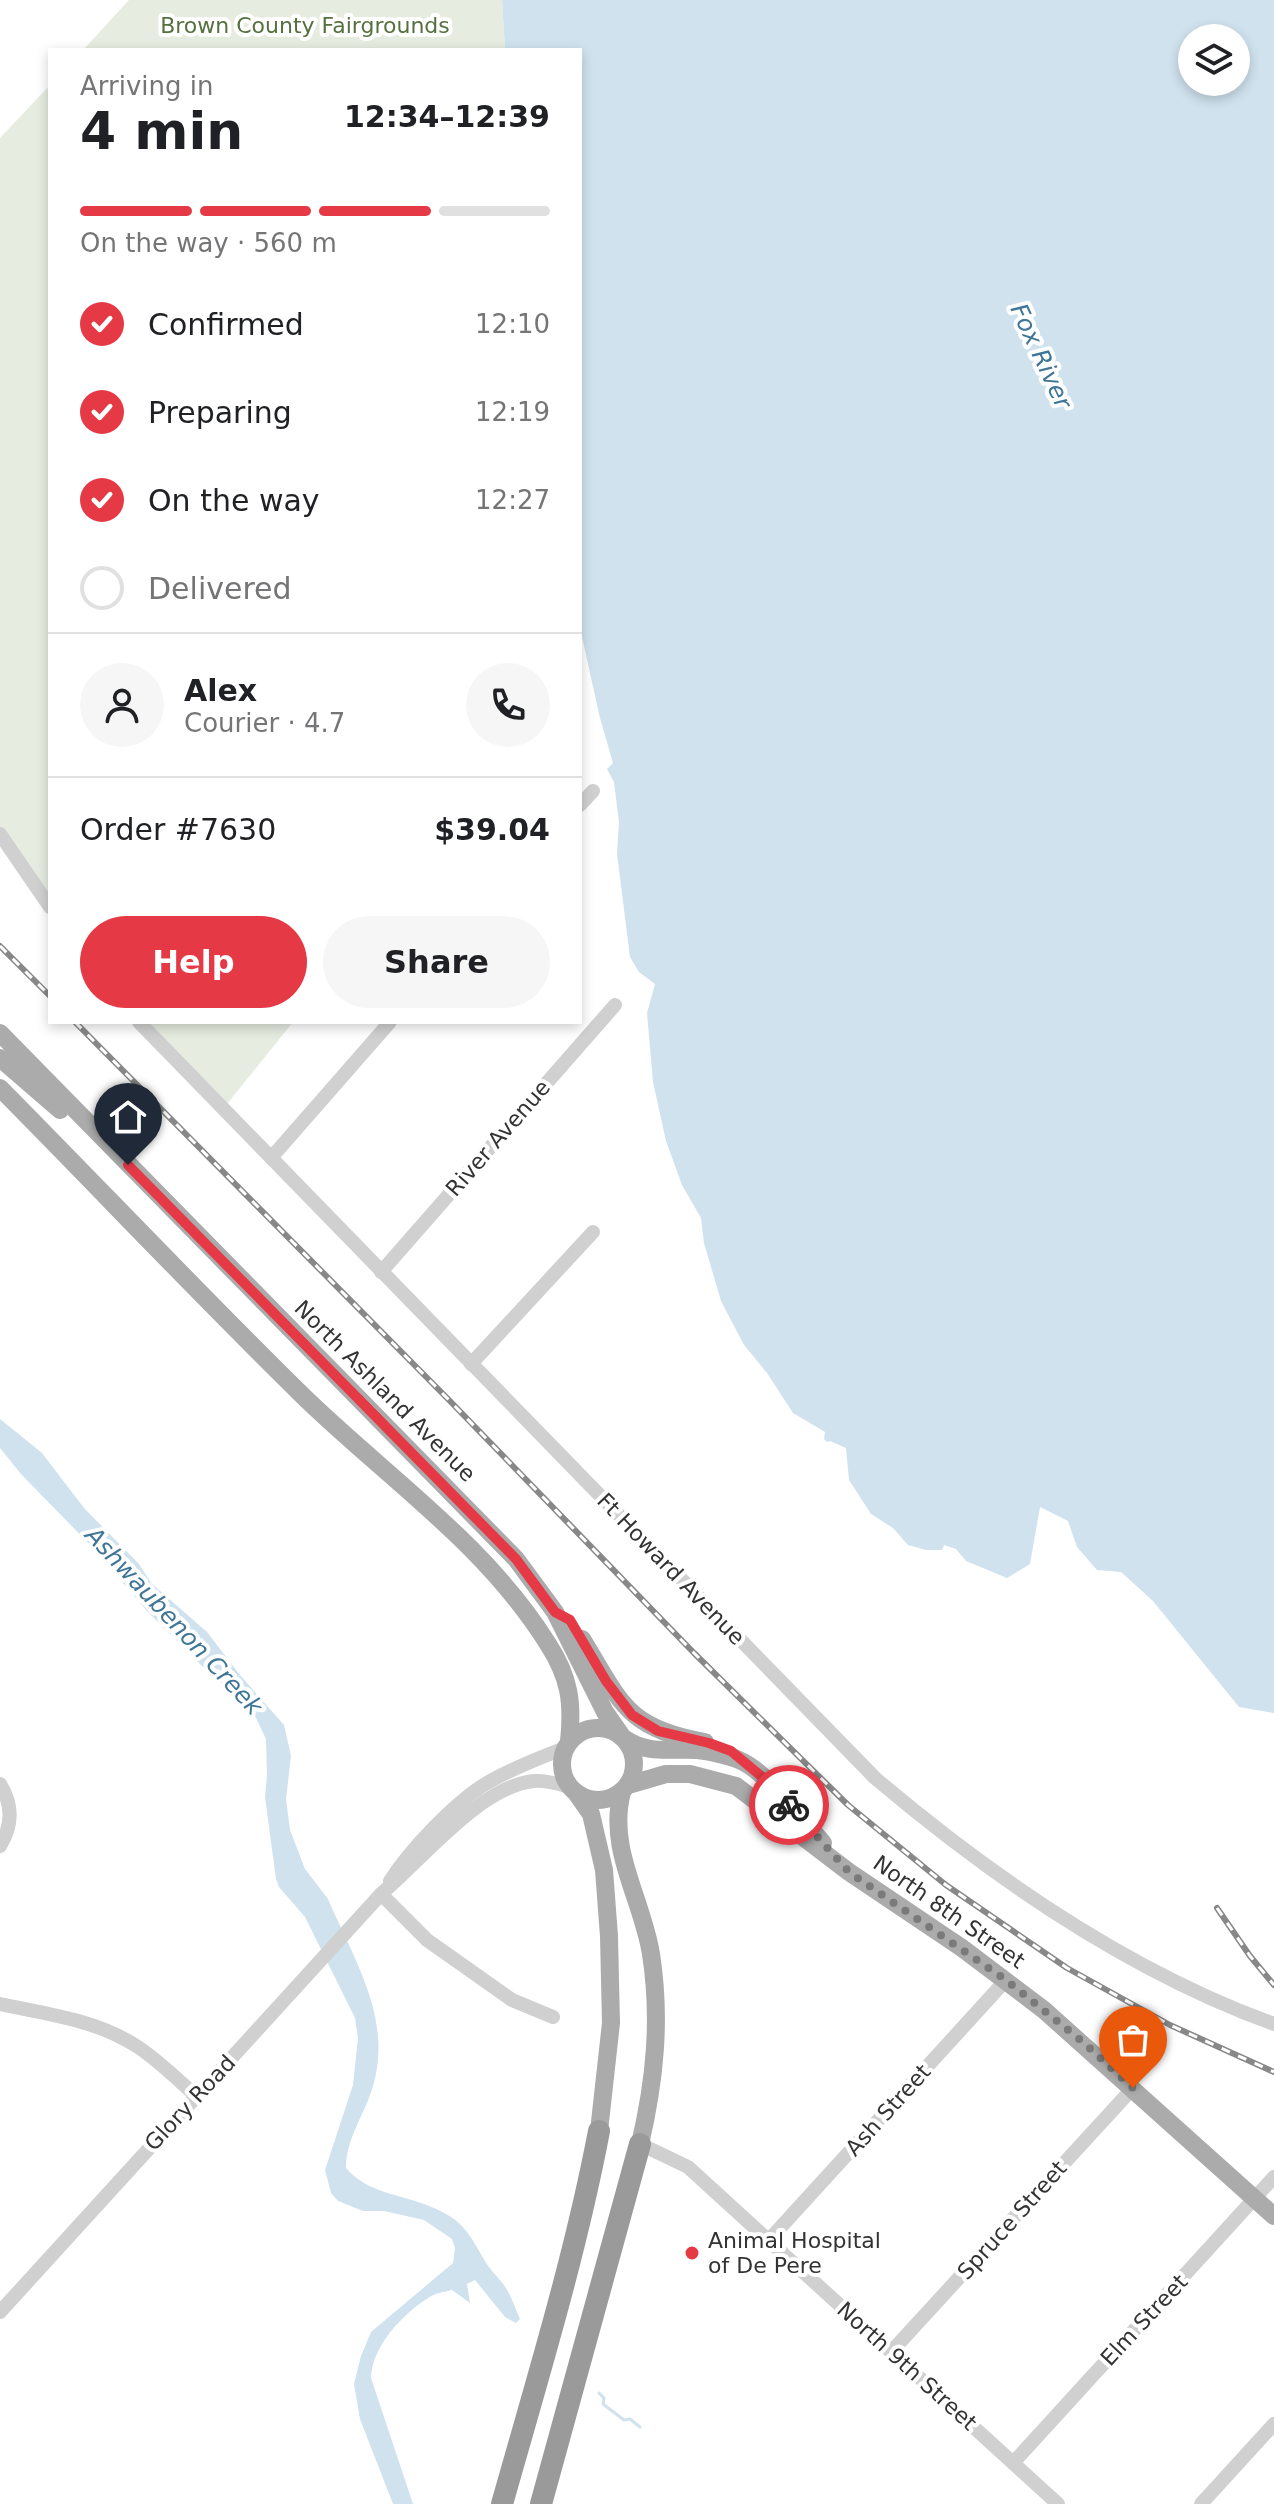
<!DOCTYPE html>
<meta charset="utf-8">
<style>
:root{--surface:#fff;--page:#f6f6f6;--text:#202124;--muted:#757577;--line:#e0e0e0;--accent:#e63946}
body{margin:0;font-family:"DejaVu Sans",sans-serif;background:var(--page);color:var(--text);height:100vh;display:flex;flex-direction:column;font-size:30px;white-space:nowrap}
*{box-sizing:border-box;margin:0}
p{font-size:26px;color:var(--muted)}
.icon{flex:none;width:44px;height:44px;fill:none;stroke:currentColor;stroke-width:2;stroke-linecap:round;stroke-linejoin:round}
.map{position:relative;flex:1;overflow:hidden}
.panel{position:absolute;left:48px;top:48px;width:534px;height:976px;display:flex;flex-direction:column;background:var(--surface);border-radius:0px;box-shadow:0 4px 12px #0003}
.panel>*{flex:none}
.controls{position:absolute;left:1178px;top:24px;display:grid;gap:16px}
.controls a{display:grid;place-items:center;width:72px;height:72px;border-radius:50%;background:var(--surface);box-shadow:0 4px 12px #0003;font-size:40px}
.pin{position:absolute;display:grid;place-items:center;width:68px;height:68px;color:#fff;margin:-82px -34px;border-radius:50% 50% 50% 0;rotate:-45deg;box-shadow:0 0 8px #0007}
.pin .icon{rotate:45deg}
.courier{position:absolute;display:grid;place-items:center;width:80px;height:80px;margin:-40px;border:6px solid #e63946;border-radius:50%;background:#fff;color:#222;box-shadow:0 2px 10px #0007}
.overview em{font-style:normal;font-weight:700}
.overview div{display:flex;flex-direction:column-reverse}
.overview{display:flex;align-items:center;justify-content:space-between;height:136px;padding:0 32px}
h1{font-size:52px;font-weight:700;line-height:60px}
.bar{display:grid;grid-template-columns:repeat(4,1fr);gap:12px 8px;align-content:center;height:96px;padding:0 32px}
.bar i{height:10px;border-radius:6px;background:var(--line)}
.bar .current{background:var(--accent)}
.bar p{grid-column:span 4}
.line{display:flex;align-items:center;gap:20px;padding:0 32px;border-top:2px solid var(--line)}
.line div{flex:1}
.round{display:grid;place-items:center;flex:none;width:84px;height:84px;border-radius:42px;background:var(--page)}
ol{padding:0 32px;list-style:none}
li{display:flex;align-items:center;gap:24px;height:88px}
li p{margin-inline-start:auto}
li .icon{padding:8px;border-radius:50%;background:var(--accent);color:#fff;stroke-width:4}
li:last-child{color:var(--muted)}
li i{width:44px;height:44px;border:4px solid var(--line);border-radius:50%}
.action{display:flex;gap:16px;margin-top:auto;padding:16px 32px}
.action a{flex:1;height:92px;border-radius:48px;background:var(--accent);color:#fff;font-size:32px;font-weight:700;line-height:92px;text-align:center}
.action a+a{background:var(--page);color:var(--text)}
.map>svg:first-child{display:block}
.green{fill:#e6ecdf}
.water{fill:#cfe2ee;fill-rule:evenodd}
.lines{fill:none;stroke-linecap:round;stroke-linejoin:round}
.stream{stroke:#cfe2ee;stroke-width:3}
.minor{stroke:#d0d0d0;stroke-width:14}
.major{stroke:#ababab;stroke-width:18}
.highway{stroke:#9a9a9a;stroke-width:22}
.rail-casing{stroke:#888;stroke-width:6}
.rail{stroke:#fff;stroke-width:3;stroke-dasharray:9;stroke-linecap:butt}
.done{stroke:#7a7a7a;stroke-width:8;stroke-dasharray:0 14.4}
.route{stroke:#e63946;stroke-width:10}
.poi-dot{fill:#e63946;stroke:#fff;stroke-width:3}
.labels{text-anchor:middle;dominant-baseline:central;stroke-width:8;stroke-linejoin:round;paint-order:stroke}
.park-label{font-size:22px;fill:#56703f;stroke:#fff}
.street-label{font-size:22px;fill:#333;stroke:#fff}
.poi-label{font-size:22px;fill:#333;stroke:#fff;text-anchor:start}
.water-label{font-size:24px;font-style:italic;fill:#3f7597;stroke:#fff}
</style>
<div class="map">
<svg width="1274" height="2504" viewBox="0 0 1274 2504">
<rect width="100%" height="100%" fill="#fff"/>
<!-- green -->
<g class="green">
<path d="M129,0H502L505,50H83Z"/>
<path d="M50,85V907L0,834V138Z"/>
<path d="M139,1022H293L223,1109Z"/>
</g>
<!-- water -->
<g class="water">
<path d="M502,0H1274V1713L1239,1707L1153,1601L1121,1572L1097,1570L1077,1547L1068,1521L1040,1507L1030,1564L1007,1578L966,1561L956,1549L944,1545L942,1550H926L908,1545L893,1528L871,1514L849,1480L846,1448L830,1441L827,1442L824,1439L825,1432L793,1413L767,1373L744,1345L721,1301L704,1243L701,1218L682,1185L666,1141L653,1082L647,1013L655,984L639,972L630,957L617,854L619,822L614,782L607,769L613,763L600,718L580,628V50H505ZM1192,38H1236V82H1192Z"/>
<path d="M0,1419L42,1453L84,1508L139,1564L151,1583L207,1632L240,1675L284,1725L291,1756L286,1799L290,1830L305,1869L328,1899C354,1960 393,2019 373,2086C365,2114 346,2138 346,2168C367,2193 400,2194 429,2206C464,2220 467,2231 485,2261C490,2270 498,2277 504,2285C511,2295 515,2308 520,2319L516,2323L505,2317L475,2280L467,2284L470,2303L452,2290C444,2292 435,2293 428,2298C403,2314 372,2346 371,2378L413,2504H393L360,2419L354,2384L361,2356L371,2332L453,2263L455,2248L452,2239L424,2220L384,2211H363L338,2201L331,2193L325,2170L353,2085L358,2038L355,2018L305,1917L279,1887L276,1879L265,1797L267,1775L266,1739L256,1718L240,1699L207,1671L147,1611L95,1550L21,1474L0,1448Z"/>
</g>
<g class="lines">
<!-- stream -->
<path class="stream" d="M599,2393L604,2398L603,2404L624,2420L630,2419L640,2427"/>
<!-- minor -->
<g class="minor">
<path d="M580,805L593,791"/>
<path d="M0,834L50,907"/>
<path d="M139,1022L875,1778C993,1878 1128,1971 1274,2024"/>
<path d="M271,1158L390,1022"/>
<path d="M381,1272L615,1005"/>
<path d="M471,1364L593,1232"/>
<path d="M0,1784C13,1805 13,1825 0,1846"/>
<path d="M390,1881C410,1850 455,1802 487,1783C512,1768 540,1758 567,1747"/>
<path d="M381,1894L427,1940L512,2000L553,2017"/>
<path d="M0,2004C48,2014 97,2020 138,2047C159,2061 177,2079 196,2096"/>
<path d="M640,2144L688,2167L1058,2504"/>
<path d="M769,2240L1006,1980"/>
<path d="M0,2312L381,1894C421,1861 480,1786 534,1781C546,1780 559,1784 570,1787"/>
<path d="M891,2352L1133,2088"/>
<path d="M1013,2463L1274,2177"/>
<path d="M1201,2504L1274,2424"/>
</g>
<!-- major -->
<g class="major">
<path d="M0,1033L516,1559L555,1612L605,1712L621,1735"/>
<path d="M0,1058L60,1110"/>
<path d="M0,1088C101,1190 200,1295 302,1395C386,1477 485,1543 548,1644C570,1678 573,1703 569,1742"/>
<path d="M582,1639C621,1702 625,1728 705,1742"/>
<circle cx="598" cy="1764" r="36"/>
<path d="M625,1739C648,1755 672,1748 697,1750C707,1751 731,1756 739,1760C768,1772 801,1819 823,1843"/>
<path d="M628,1785L666,1774H690L736,1786L849,1872L962,1948L1044,2010L1274,2216"/>
<path d="M622,1792C607,1849 642,1898 651,1954C661,2019 655,2080 640,2144"/>
<path d="M577,1794L591,1814L604,1870L609,1936L611,2023L599,2131"/>
</g>
<!-- highway -->
<g class="highway">
<path d="M502,2504C537,2380 575,2257 599,2131"/>
<path d="M541,2504L640,2144"/>
</g>
<!-- rail casing -->
<g class="rail-casing">
<g id="rail">
<path d="M0,946L50,996"/>
<path d="M75,1022L448,1399L694,1653L848,1805L946,1885L1067,1968L1170,2025L1274,2072"/>
<path d="M1217,1908L1250,1956L1274,1985"/>
</g>
</g>
<!-- rail -->
<use href="#rail" class="rail"/>
</g>
<g class="lines">
<!-- done -->
<path class="done" d="M789,1805L849,1872L1006,1980L1083,2042L1133,2088"/>
<!-- route -->
<path class="route" d="M128,1165L516,1559L555,1612L570,1620L606,1681L632,1715L658,1731L709,1743L731,1751L767,1781L789,1805"/>
</g>
<!-- markers -->
<circle class="poi-dot" cx="692" cy="2253" r="8"/>
<g class="labels">
<!-- park labels -->
<g class="park-label">
<text x="305" y="25">Brown County Fairgrounds</text>
</g>
<!-- street labels -->
<g class="street-label">
<text transform="translate(498 1138) rotate(-49)">River Avenue</text>
<text transform="translate(385 1391) rotate(45)">North Ashland Avenue</text>
<text transform="translate(671 1569) rotate(46)">Ft Howard Avenue</text>
<text transform="translate(949 1912) rotate(35)">North 8th Street</text>
<text transform="translate(190 2103) rotate(-47)">Glory Road</text>
<text transform="translate(888 2110) rotate(-48)">Ash Street</text>
<text transform="translate(1012 2220) rotate(-48)">Spruce Street</text>
<text transform="translate(1144 2320) rotate(-47)">Elm Street</text>
<text transform="translate(907 2366) rotate(42)">North 9th Street</text>
</g>
<!-- poi labels -->
<g class="poi-label">
<text x="708" y="2240">Animal Hospital<tspan x="708" dy="25">of De Pere</tspan></text>
</g>
<!-- water labels -->
<g class="water-label">
<text transform="translate(1041 356) rotate(65)">Fox River</text>
<text transform="translate(174 1621) rotate(47)">Ashwaubenon Creek</text>
</g>
</g>
</svg>
<div class="controls">
<a><svg class="icon" aria-label="layers" viewBox="0 0 24 24"><path d="M12 4l9 5-9 5-9-5zM3 14l9 5 9-5"/></svg></a>
</div>
<div class="pin" style="left:1133px;top:2088px;background:#ea580c"><svg class="icon" aria-label="bag" viewBox="0 0 24 24"><path d="M5 8h14l-1 12H6zM9 8a3 3 0 0 1 6 0"/></svg></div>
<div class="pin" style="left:128px;top:1165px;background:#1f2937"><svg class="icon" aria-label="home" viewBox="0 0 24 24"><path d="M3 11l9-7 9 7M6 9v11h12V9"/></svg></div>
<div class="courier" style="left:789px;top:1805px"><svg class="icon" aria-label="bike" viewBox="0 0 24 24"><circle cx="6" cy="16" r="4"/><circle cx="18" cy="16" r="4"/><path d="M6 16l4-8h5l3 8M10 8l3 8H6M13 5h3"/></svg></div>
<section class="panel">
<div class="overview"><div><h1>4 min</h1><p>Arriving in</p></div><em>12:34–12:39</em></div>
<div class="bar"><i class="current"></i><i class="current"></i><i class="current"></i><i></i><p>On the way · 560 m</p></div>
<ol>
<li><svg class="icon" aria-label="check" viewBox="0 0 24 24"><path d="M5 12l5 5 9-10"/></svg>Confirmed<p>12:10</p></li>
<li><svg class="icon" aria-label="check" viewBox="0 0 24 24"><path d="M5 12l5 5 9-10"/></svg>Preparing<p>12:19</p></li>
<li><svg class="icon" aria-label="check" viewBox="0 0 24 24"><path d="M5 12l5 5 9-10"/></svg>On the way<p>12:27</p></li>
<li><i></i>Delivered</li>
</ol>
<div class="line" style="height:144px"><a class="round"><svg class="icon" aria-label="person" viewBox="0 0 24 24"><circle cx="12" cy="8" r="4"/><path d="M4 21q1-7 8-7t8 7"/></svg></a><div><b>Alex</b><p>Courier · 4.7</p></div><a class="round"><svg class="icon" aria-label="phone" viewBox="0 0 24 24"><path d="M5 4h4l2 5-3 2q2 4 5 5l2-3 5 2v4C11 20 4 13 5 4z"/></svg></a></div>
<div class="line" style="height:104px"><div>Order #7630</div><b>$39.04</b></div>
<div class="action"><a>Help</a><a>Share</a></div>
</section>
</div>
